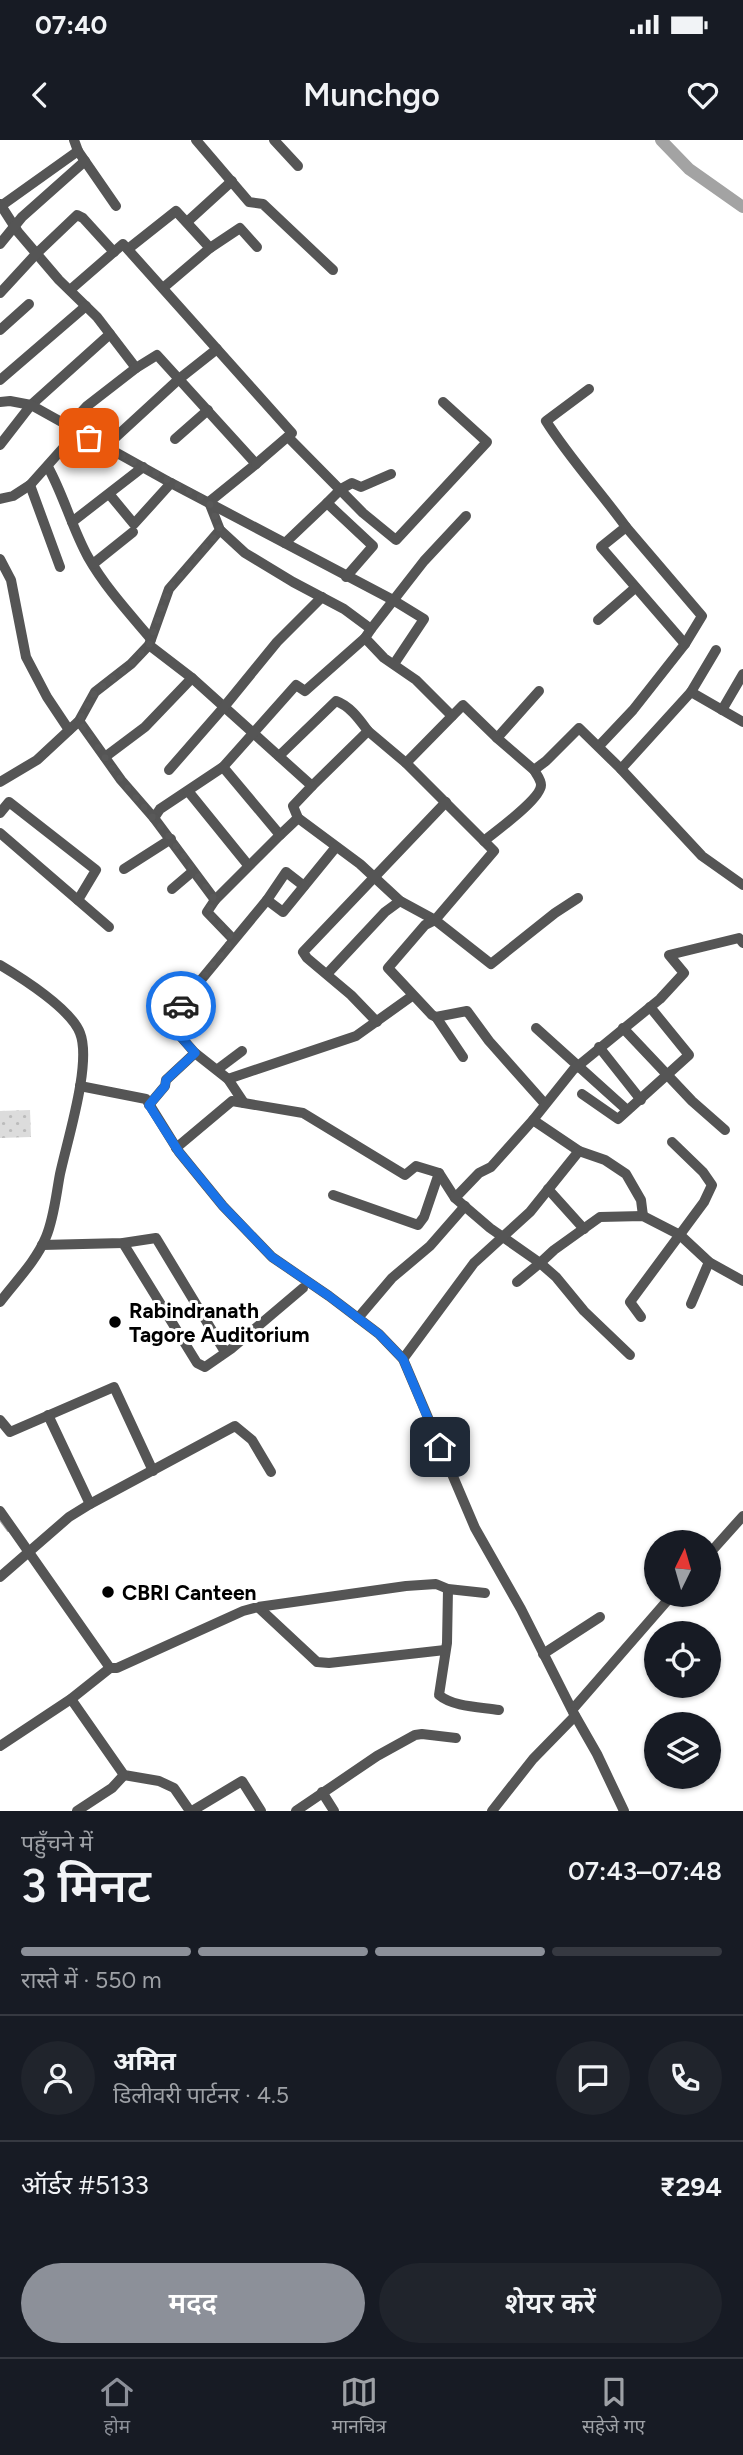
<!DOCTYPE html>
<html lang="hi">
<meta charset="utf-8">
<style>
:root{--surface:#171b24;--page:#20242c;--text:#f1f3f6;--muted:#9ea1a6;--line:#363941;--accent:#8c9099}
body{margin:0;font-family:Figtree,"Noto Sans Devanagari",sans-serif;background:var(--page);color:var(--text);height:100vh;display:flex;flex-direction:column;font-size:26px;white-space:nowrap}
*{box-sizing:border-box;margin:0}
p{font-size:23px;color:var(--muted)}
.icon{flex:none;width:38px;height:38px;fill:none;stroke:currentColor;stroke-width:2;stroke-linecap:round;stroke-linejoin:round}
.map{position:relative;height:1671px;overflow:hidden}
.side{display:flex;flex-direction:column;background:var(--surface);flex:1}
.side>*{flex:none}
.needle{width:46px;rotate:5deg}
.tools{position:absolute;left:644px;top:1390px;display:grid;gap:14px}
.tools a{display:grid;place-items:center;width:77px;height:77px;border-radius:50%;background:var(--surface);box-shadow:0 2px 5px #0004;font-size:35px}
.pin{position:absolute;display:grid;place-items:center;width:60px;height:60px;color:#fff;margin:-30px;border-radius:14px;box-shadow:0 4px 10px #0006}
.courier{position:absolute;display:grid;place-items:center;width:70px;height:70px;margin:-35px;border:5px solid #1a73e8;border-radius:50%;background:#fff;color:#222;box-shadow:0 2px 9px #0007}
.headline em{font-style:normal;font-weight:600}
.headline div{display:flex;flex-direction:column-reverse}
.headline{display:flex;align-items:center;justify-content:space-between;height:119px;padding:0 21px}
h1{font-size:46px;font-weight:600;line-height:52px}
.bar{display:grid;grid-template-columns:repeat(4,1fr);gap:10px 7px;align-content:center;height:84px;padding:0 21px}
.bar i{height:9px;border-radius:5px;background:var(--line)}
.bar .on{background:var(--accent)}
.bar p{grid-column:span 4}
.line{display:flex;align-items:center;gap:18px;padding:0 21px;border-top:2px solid var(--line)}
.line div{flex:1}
.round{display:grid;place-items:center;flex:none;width:74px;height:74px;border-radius:37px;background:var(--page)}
.cta{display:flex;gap:14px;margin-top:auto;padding:14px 21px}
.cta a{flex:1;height:80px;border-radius:42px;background:var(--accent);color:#fff;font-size:28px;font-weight:600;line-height:80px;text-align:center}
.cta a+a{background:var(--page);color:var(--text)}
.status{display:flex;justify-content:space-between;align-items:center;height:49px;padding:0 35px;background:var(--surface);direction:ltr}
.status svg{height:19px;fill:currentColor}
header{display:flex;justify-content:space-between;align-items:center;height:91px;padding:0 21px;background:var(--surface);font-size:32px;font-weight:600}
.dock{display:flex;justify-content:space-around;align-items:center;height:98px;border-top:2px solid var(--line);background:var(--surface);font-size:19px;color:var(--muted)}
.dock a{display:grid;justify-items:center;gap:4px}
.dock .on{color:var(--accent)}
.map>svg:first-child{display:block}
.grass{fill:url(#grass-dots)}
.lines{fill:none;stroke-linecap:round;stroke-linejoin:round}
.stream{stroke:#a3a3a3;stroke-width:2}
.river{stroke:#a3a3a3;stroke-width:12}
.minor{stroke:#555;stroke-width:10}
.done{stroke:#595959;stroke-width:7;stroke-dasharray:0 12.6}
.route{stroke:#1a73e8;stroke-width:9}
.poi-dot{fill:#000;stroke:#fff;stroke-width:2.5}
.labels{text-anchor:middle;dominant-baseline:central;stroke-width:6;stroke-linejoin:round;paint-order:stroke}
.poi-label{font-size:21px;font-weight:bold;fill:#000;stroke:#fff;text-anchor:start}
</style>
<div class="status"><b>07:40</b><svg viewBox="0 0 49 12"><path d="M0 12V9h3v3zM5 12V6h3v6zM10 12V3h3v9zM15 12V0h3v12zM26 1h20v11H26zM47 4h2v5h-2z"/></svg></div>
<header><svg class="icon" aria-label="back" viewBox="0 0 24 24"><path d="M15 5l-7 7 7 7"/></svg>Munchgo<svg class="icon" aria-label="heart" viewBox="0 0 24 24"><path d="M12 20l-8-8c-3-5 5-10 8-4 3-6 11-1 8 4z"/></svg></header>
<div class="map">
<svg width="743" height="1671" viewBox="0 0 743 1671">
<defs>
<pattern id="grass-dots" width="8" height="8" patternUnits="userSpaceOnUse" patternTransform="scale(1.75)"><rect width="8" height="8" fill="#dcdcdc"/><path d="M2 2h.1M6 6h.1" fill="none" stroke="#bbb" stroke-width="1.8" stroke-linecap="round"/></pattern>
</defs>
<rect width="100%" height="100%" fill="#fff"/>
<!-- grass -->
<path class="grass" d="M30,970L31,997L0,998V971Z"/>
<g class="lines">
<!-- stream -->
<path class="stream" d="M0,1380L8,1391"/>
<!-- river -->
<path class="river" d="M661,0L689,29L743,67"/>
<!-- minor -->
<g class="minor">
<path d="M74,0L78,11L116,66"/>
<path d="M196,0L249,62L263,64L333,130"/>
<path d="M274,0L298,26"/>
<path d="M0,64L18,92L59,140L97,177L136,228L157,215L256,324L209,362L220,390L169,449L149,505L131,524L95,552L79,581L37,620L0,642"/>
<path d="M1,66L78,11"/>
<path d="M187,82L232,41"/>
<path d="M0,104L22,77L85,21"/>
<path d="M128,109L176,71L210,108"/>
<path d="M163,148L210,108L240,88L257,107"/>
<path d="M70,150L123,104L292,293L256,324"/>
<path d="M0,153L36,114L77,75L83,78L114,112"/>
<path d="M0,190L29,164"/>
<path d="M0,240L86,166"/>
<path d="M589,249L546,281C570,319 600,351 626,387L601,407L685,504L633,570L599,606"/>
<path d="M0,262L10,261L31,265L110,194"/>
<path d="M288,297L363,373L396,400L487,302L443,262"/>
<path d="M175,299L208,270"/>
<path d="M0,305L31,265L171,343L393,460L424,479L394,524"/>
<path d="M105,307L179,239L217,209"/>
<path d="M48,327C64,356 72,388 88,417C105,447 129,473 151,499"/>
<path d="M30,345L60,427"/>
<path d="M110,355L134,384L171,343"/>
<path d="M0,359L13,356L30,345L72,298L75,279L87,266L136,228"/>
<path d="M327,363L341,349L352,343L361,347L391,334"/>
<path d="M72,382L143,327"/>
<path d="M626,387L702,476L685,504"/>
<path d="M220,390L245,413L293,442L344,469L371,489L365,498L384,518L416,540L452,576"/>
<path d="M285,403L327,363L373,406L346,437"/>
<path d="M0,419L11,440L26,517L47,557L69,590"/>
<path d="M93,424L133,392"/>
<path d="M598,480L635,448"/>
<path d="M371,489L424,421L466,376"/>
<path d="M149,505L192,538L312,646L368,591L406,623L463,565L497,598L539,551"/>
<path d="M691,552L743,582"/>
<path d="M722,570L743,534"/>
<path d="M79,581L121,640L154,678L160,669L223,627L296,545L305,551L365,498"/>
<path d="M497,598L534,630L546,621L579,588L621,629L702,716L743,745"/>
<path d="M279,616L336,561C350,566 359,579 368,591"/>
<path d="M105,617L145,587L192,538"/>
<path d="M223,627L280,695L298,678"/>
<path d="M621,629L691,552L716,510"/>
<path d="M169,630L224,567L277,502L322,457"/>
<path d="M312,646L293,666L298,678L360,724L400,761L435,780L494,711L406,623"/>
<path d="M188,651L248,725"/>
<path d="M0,673L9,662L96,730L78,760"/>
<path d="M154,678L215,760L280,695"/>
<path d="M0,693L109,787"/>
<path d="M484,701C496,691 541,659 541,645C541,640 537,635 534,630"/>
<path d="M124,729L171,699"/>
<path d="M172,749L192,732"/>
<path d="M215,760L207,772L233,799"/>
<path d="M267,760L283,772L336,707"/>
<path d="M0,825C22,838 71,869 80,893C92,923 67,1001 60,1034C56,1055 54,1078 46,1097C36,1121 16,1141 0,1162"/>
<path d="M327,834L385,772L400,761"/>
<path d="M436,877L463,917"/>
<path d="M377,882L351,855L307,818L303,812L446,662"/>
<path d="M536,888L627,970"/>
<path d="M623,888L692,961L725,990"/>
<path d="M599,907L641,960"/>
<path d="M218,929L242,911"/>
<path d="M228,939L356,896L412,856"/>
<path d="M80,946L146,959L179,1012L223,1066L272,1117L329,1156L379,1194L403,1219L475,1388L521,1469L572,1570L673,1454"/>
<path d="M582,954L618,979L689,915L650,867"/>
<path d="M244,963L228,939L195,913L167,881L267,760L286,732L304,746"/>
<path d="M545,964L489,901L467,871L436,877L432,875L388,828L425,785L435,780L491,824L555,773L578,758"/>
<path d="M149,965L165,946L166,940L195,913"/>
<path d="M533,980L573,930L660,859L684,833L669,815L739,798L743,803"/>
<path d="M176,1008L232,961L303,973L405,1035L416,1026L439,1033L455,1058L490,1088L540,1123L554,1110L600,1077L643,1076L680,1095L709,1122L743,1141"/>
<path d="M548,1049L584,1089"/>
<path d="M333,1055L418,1085L424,1077L439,1033"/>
<path d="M455,1058L479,1033L491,1027L533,980L579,1011L605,1020L626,1034L641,1060L643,1076"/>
<path d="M123,1103L197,1223L205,1227L231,1209L303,1148"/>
<path d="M42,1105L123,1103L156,1098L225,1212"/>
<path d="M517,1142L540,1123L556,1137L584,1171L630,1215"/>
<path d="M691,1164L709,1122"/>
<path d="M641,1177L630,1162L704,1062L712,1045L703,1032L672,1002"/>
<path d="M358,1178L392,1138L430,1106L465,1066"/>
<path d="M403,1219L474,1123L530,1072L579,1011"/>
<path d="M48,1275L90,1364"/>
<path d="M0,1280L10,1292L114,1247L153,1331"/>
<path d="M0,1371L110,1528"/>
<path d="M709,1414L743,1376"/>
<path d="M0,1437L69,1377L90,1364L235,1286L252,1300L271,1332"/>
<path d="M448,1449L447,1503L439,1555C453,1567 481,1567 499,1570"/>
<path d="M258,1467L317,1522L329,1523L445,1510"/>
<path d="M543,1514L600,1477"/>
<path d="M71,1559L124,1635L159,1641L174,1648L190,1671"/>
<path d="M573,1572L597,1614L624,1671"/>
<path d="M0,1606L71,1559L110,1528H117L243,1471L258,1467L406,1446L436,1444L448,1449L485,1453"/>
<path d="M322,1652L334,1671"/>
<path d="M77,1671L112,1648L124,1635"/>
<path d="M192,1671L242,1641L261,1671"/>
<path d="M296,1671L377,1616L415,1595L422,1594L456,1598"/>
<path d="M492,1671L533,1619L575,1576"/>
</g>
</g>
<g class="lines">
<!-- done -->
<path class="done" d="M89,298L209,362L220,390L169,449L149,505L131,524L95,552L79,581L121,640L171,699L215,760L207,772L233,799L181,866"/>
<!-- route -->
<path class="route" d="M181,866L167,881L195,913L166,940L165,946L149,965L179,1012L223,1066L272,1117L329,1156L379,1194L403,1219L440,1307"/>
</g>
<!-- markers -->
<g class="poi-dot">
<circle cx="115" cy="1182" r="7"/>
<circle cx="108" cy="1452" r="7"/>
</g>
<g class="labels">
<!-- poi labels -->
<g class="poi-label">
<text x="129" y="1170">Rabindranath<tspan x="129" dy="24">Tagore Auditorium</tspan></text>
<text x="122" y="1452">CBRI Canteen</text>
</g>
</g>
</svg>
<div class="tools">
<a><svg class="needle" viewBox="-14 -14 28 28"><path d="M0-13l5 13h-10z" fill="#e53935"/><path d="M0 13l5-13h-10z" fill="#9ea1a6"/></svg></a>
<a><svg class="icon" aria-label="locate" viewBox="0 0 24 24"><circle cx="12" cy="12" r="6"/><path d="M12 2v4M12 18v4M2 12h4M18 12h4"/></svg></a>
<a><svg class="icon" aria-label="layers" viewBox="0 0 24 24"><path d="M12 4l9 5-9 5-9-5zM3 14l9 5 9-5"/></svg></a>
</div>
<div class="pin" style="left:89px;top:298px;background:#ea580c"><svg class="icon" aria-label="bag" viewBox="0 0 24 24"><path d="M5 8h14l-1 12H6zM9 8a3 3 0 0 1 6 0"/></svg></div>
<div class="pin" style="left:440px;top:1307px;background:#1f2937"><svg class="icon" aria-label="home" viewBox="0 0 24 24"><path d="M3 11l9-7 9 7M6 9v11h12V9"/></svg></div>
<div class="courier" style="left:181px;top:866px"><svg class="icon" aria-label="car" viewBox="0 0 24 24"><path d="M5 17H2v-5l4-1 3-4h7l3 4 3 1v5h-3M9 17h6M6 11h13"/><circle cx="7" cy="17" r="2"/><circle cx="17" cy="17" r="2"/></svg></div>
</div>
<section class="side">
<div class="headline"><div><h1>3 मिनट</h1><p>पहुँचने में</p></div><em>07:43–07:48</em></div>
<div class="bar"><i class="on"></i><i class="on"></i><i class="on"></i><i></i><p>रास्ते में · 550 m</p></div>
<div class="line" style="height:126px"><a class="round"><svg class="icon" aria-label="person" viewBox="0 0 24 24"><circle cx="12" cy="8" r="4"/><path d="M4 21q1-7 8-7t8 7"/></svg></a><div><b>अमित</b><p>डिलीवरी पार्टनर · 4.5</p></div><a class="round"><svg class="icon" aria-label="chat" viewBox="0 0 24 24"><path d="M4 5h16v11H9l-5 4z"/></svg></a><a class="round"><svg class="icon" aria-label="phone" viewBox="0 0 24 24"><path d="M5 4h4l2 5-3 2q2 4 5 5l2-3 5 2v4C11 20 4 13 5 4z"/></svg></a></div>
<div class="line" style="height:91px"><div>ऑर्डर #5133</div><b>₹294</b></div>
<div class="cta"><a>मदद</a><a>शेयर करें</a></div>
</section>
<nav class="dock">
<a class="on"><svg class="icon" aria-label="home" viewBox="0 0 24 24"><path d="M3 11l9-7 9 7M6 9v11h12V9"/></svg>होम</a>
<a><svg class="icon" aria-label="map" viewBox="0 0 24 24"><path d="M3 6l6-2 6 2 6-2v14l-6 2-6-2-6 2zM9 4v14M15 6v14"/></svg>मानचित्र</a>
<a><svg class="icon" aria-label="saved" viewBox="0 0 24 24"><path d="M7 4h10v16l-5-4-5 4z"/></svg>सहेजे गए</a>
</nav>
